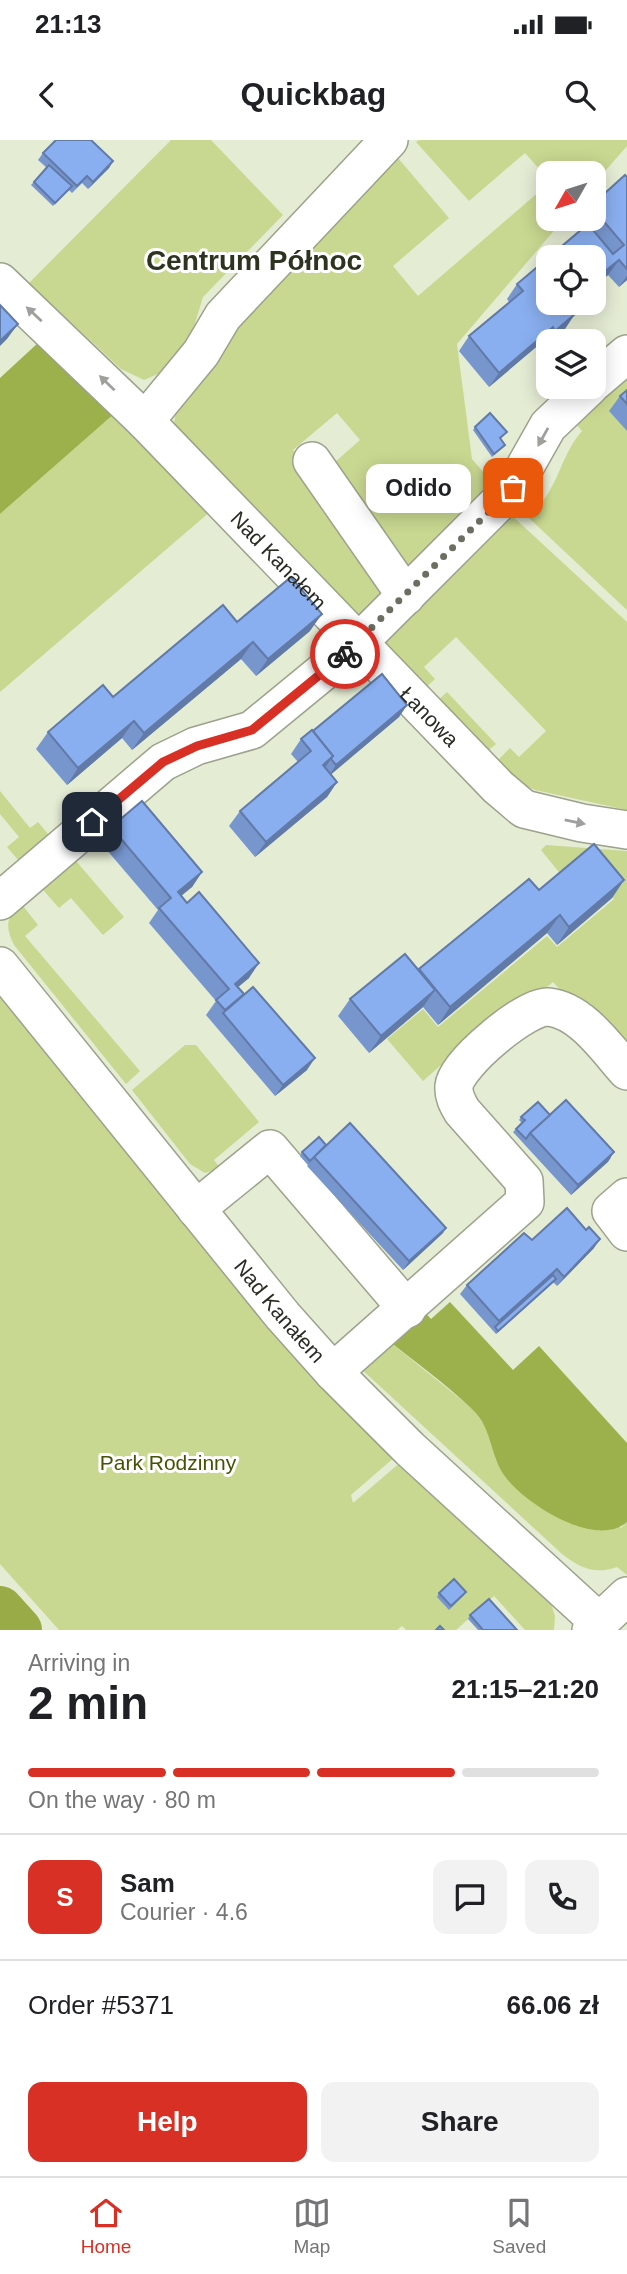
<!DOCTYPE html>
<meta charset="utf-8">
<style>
:root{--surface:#fff;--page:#f2f2f2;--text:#202124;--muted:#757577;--line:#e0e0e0;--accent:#d93025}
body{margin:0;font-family:Arial,sans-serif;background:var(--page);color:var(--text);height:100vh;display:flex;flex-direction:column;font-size:26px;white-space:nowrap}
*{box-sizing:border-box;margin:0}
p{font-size:23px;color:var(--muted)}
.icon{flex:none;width:38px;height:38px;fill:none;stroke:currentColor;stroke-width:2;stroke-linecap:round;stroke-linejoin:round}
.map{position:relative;height:1490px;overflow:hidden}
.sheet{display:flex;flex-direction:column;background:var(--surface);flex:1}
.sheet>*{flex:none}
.needle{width:46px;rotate:231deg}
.tools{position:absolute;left:536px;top:21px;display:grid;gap:14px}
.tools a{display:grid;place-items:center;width:70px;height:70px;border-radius:14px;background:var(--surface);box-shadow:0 4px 18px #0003;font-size:35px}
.pin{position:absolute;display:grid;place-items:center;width:60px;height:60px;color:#fff;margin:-30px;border-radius:14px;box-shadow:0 4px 10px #0006}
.courier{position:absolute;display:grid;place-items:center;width:70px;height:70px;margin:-35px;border:5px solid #d93025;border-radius:50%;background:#fff;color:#222;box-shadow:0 2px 9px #0007}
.bubble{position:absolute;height:49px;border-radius:14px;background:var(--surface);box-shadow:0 4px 18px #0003;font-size:23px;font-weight:700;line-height:49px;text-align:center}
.overview em{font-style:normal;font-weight:700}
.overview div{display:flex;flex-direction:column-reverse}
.overview{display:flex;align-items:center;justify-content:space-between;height:119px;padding:0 28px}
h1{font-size:46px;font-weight:700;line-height:52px}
.bar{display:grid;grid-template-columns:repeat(4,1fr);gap:10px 7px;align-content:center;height:84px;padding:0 28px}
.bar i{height:9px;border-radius:5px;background:var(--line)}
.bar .on{background:var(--accent)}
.bar p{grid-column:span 4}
.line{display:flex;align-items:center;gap:18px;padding:0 28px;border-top:2px solid var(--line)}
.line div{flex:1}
.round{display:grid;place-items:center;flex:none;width:74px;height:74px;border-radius:14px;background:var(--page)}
.cta{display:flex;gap:14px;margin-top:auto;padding:14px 28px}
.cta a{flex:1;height:80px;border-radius:14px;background:var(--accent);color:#fff;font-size:28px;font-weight:700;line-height:80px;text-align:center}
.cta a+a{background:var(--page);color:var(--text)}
.status{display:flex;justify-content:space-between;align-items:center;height:49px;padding:0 35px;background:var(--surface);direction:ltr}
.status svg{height:19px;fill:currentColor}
header{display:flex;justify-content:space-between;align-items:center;height:91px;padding:0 28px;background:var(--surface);font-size:32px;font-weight:700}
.menu{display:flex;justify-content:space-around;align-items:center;height:98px;border-top:2px solid var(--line);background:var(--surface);font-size:19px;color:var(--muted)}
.menu a{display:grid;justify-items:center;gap:4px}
.menu .on{color:var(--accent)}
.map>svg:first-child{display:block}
.green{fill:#c8d890}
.forest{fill:#9cb04c}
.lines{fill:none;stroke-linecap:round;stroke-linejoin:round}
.river{stroke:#98ab47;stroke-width:46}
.minor-casing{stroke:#9ca28c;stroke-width:40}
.minor{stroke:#fff;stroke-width:37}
.wall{fill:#7796ce}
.shaded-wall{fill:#617aa8}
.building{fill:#8aaff0;stroke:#617aa8;stroke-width:2}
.oneway{fill:#9fa09c}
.done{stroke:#6b6f62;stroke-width:7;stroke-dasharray:0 12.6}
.route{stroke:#d93025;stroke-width:9}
.labels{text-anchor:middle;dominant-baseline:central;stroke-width:6;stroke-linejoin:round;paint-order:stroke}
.street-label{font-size:21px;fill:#2a2c24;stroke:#fff}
.park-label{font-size:21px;fill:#475205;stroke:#fff}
.district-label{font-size:28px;font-weight:bold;fill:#2e3320;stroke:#fff}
</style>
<div class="status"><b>21:13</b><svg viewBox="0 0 49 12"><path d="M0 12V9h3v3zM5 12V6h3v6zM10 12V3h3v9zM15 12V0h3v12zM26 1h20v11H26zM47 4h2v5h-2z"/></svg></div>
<header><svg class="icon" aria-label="back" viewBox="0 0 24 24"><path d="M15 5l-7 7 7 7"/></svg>Quickbag<svg class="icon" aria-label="search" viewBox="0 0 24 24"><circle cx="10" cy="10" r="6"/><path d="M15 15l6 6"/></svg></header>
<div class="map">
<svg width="627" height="1490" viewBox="0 0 627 1490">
<rect width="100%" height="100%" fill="#e5ecd4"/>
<!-- green -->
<g class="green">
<path d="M171,0H211L283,75L203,157L188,206L165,231L144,240L121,229L29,143Z"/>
<path d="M419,0H627V6L593,45V33H548V39L525,13L469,61L416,2Z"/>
<path d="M398,18L449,78L393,126L418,156L548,44V79H564L457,204L472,319L496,347L404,439L326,330L360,300L337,273L293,310L390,444L360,481L173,295L175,276L201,239L234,178Z"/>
<path d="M627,227V470L514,364L524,354L538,367C559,344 562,313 582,291L569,276Z"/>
<path d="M115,273L211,371L0,552V374Z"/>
<path d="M507,371L627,482V670L535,650L520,643L497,621L510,608L519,617L546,591L456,497L424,527L435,539L422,551L385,504L386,496Z"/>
<path d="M447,552L496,604L483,615L434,564Z"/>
<path d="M0,651L30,688L38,682L48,694L19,721L7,707L19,697L0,674Z"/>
<path d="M546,705L627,711V921L553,842L466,915L460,908L423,941L387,899L423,869L438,887L547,796L557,807L614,759L582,719L562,736L541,710Z"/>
<path d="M70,714L124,777L103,795L71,758L59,768L37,743Z"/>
<path d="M20,762L38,785L25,796L140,931L126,944L14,805C5,787 6,777 20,762Z"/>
<path d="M0,846L396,1316L351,1355L353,1363L402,1321L550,1460L555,1476L554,1490H525L494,1456L456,1490H406L402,1486L397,1490H59L0,1424Z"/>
<path d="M185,905H196L259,982L214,1020L220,1028L205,1033L190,1024L132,950Z"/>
<path d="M385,1198L474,1270L492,1297L496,1320L621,1388L627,1382V1435L617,1427C595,1435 580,1428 562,1414L359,1227Z"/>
</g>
<!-- forest -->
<g class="forest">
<path d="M39,202L115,273L0,374V238Z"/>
<path d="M450,1162L513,1230L539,1206L627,1303V1382C596,1409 528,1365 507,1339C489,1317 494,1290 472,1269C445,1243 414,1221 385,1198L421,1168L431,1179Z"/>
</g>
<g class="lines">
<!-- river -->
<path class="river" d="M0,1469L19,1490"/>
<!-- minor casing -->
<g class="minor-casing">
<g id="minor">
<path id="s1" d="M0,142L145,281L498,647L524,669L582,683L627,690"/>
<path d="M593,243L627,214"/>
<path d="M145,281L201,213L223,176L389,0"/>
<path d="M312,321L406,456"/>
<path d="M0,761L163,622L196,606L252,590L358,503L513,348L548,286L589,247"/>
<path id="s2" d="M0,826L283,1176L333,1232L410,1309L599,1482"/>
<path d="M627,1057L611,1071L627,1092"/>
<path d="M196,1069L270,1009L407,1169"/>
<path d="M333,1232L525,1062L524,1041L462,971C458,964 453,956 454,946C456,924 528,864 549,867C582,871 607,909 627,931"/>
<path d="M591,1490L627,1456"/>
</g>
</g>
<!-- minor -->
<use href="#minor" class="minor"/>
</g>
<!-- wall -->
<g class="wall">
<path d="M43,13L113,21L109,28L88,49L82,43L72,53L69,50L53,66L31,45L47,28L38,20Z"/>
<path d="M627,37V140L619,147L608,135L593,147V117L585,86L580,81L582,79H593V64Z"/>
<path d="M517,144L548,163H575L569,167L565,189L548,201V203L545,206L542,202L489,247L459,211L469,196L509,162L507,159Z"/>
<path d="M627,250V291L609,271L620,256Z"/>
<path d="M475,287L507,292L500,299L505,305L492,317L473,290Z"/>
<path d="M237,482L310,491L256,536L241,519L132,610L122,598L67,645L36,609L48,592L113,557Z"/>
<path d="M407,565L399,577L331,634L337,642L327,657L255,717L229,686L240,671L298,622L291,614L301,599L313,591Z"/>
<path d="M111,687L202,732L192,747L181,755L249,838L238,847L307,930L275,956L206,875L216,861L149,783L158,770L100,702Z"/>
<path d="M624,740L612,758L557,805L547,793L438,885L423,867L369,913L338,876L350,859L418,830L539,750Z"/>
<path d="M550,975L611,1018L571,1055L513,992L522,983L519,980L521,977Z"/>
<path d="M326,1005L443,1093L403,1130L307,1026L310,1023L308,1025L300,1016L302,1012Z"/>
<path d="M532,1100L594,1108L557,1146L553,1142L496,1194L460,1154L467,1145Z"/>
<path d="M439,1453L464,1455L449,1470L437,1457Z"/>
<path d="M470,1475L517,1490H478L468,1479Z"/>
</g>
<!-- shaded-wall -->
<g class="shaded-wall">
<path d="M113,21L109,28L88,49L93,42Z"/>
<path d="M619,120L608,135L593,147V141Z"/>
<path d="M627,136V140L619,147Z"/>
<path d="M567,163H574L556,178Z"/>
<path d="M575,174L565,189L550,201H548V203L545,206L555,191Z"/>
<path d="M18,184L7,199L0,206V201Z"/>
<path d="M553,187L542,202L489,247L499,233Z"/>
<path d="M322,474L310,491L256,536L268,519Z"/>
<path d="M253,502L241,519L132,610L144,593Z"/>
<path d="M407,565L399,577L328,637L336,625Z"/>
<path d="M134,581L122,598L67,645L78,628Z"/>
<path d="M333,616L323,631V625Z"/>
<path d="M337,642L327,657L255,717L266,702Z"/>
<path d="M202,732L192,747L168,767L178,752Z"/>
<path d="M624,740L612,758L557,805L569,787Z"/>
<path d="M560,775L547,793L438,885L450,867Z"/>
<path d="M259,823L249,838L225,858L235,844Z"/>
<path d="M435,850L423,867L369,913L381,896Z"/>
<path d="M315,918L307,930L275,956L283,945Z"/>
<path d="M614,1012L608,1022L571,1055L578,1045Z"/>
<path d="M446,1088L442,1093L446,1089L443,1093L403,1130L409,1121Z"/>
<path d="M600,1099L594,1108L557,1146L564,1137Z"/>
<path d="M557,1129L550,1138L495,1187L499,1181Z"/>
<path d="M556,1139L553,1142L496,1194L498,1191Z"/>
</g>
<!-- building -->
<g class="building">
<path d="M56,0H91L113,21L93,42L87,36L77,46L43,13Z"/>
<path d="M49,25L72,46L55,63L34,42Z"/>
<path d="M625,35L627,37V129L619,120L593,141V117H549L588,84L613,114L624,105L593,69V64Z"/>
<path d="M548,118V163H567L566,164L575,174L555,191L553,187L499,233L469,196L523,151L517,144Z"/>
<path d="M0,165L18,184L0,201Z"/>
<path d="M627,250V264L620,256Z"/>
<path d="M490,273L507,292L500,298L505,305L494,314L475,287Z"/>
<path d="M291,437L322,474L268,519L253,502L144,593L134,581L78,628L48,592L103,545L113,557L223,465L237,482Z"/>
<path d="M382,534L407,565L336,625L331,619L333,616L313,591Z"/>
<path d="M312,590L333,616L323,625L337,642L266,702L240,671L311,611L301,599Z"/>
<path d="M142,661L202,732L178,752L187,763L199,752L259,823L235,844L244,854L225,870L216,860L229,849L159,768L171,758L111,687Z"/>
<path d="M594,704L624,740L569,787L560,775L450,867L419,829L529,739L539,750Z"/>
<path d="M405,814L435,850L381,896L350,859Z"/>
<path d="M253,847L315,918L283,945L223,873Z"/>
<path d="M566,960L614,1012L578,1045L530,993Z"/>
<path d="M538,962L550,975L530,993L526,999L516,989L525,980L521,977Z"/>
<path d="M350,983L446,1088L409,1121L314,1017Z"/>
<path d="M319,997L326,1005L310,1021L302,1012Z"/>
<path d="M567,1068L586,1090L589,1087L600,1099L564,1137L557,1129L499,1181L467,1145L524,1093L532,1100Z"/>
<path d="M553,1135L556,1139L498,1191L495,1187Z"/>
<path d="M454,1439L466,1452L451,1466L439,1453Z"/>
<path d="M489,1459L517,1490H483L470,1475Z"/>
<path d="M440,1486L444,1490H436Z"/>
</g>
<!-- one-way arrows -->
<defs><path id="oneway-solid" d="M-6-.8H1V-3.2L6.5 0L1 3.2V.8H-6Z" transform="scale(1.75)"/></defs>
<g class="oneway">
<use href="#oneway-solid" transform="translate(34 174) rotate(-137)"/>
<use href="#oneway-solid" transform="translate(107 243) rotate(-136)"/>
<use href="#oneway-solid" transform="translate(543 297) rotate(119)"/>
<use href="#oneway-solid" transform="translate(575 682) rotate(11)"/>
</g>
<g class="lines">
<!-- done -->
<path class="done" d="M345,514L513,348"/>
<!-- route -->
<path class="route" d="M92,682L163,622L197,606L252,590L345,514"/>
</g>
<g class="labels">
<!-- street labels -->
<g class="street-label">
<text stroke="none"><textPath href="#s1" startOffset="394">Nad Kanałem</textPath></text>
<text stroke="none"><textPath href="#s1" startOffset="611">Łanowa</textPath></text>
<text stroke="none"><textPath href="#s2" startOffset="444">Nad Kanałem</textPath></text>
</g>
<!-- park labels -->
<g class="park-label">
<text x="168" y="1322">Park Rodzinny</text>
</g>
<!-- district labels -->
<g class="district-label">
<text x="254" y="120">Centrum Północ</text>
</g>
</g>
</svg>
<div class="tools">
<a><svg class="needle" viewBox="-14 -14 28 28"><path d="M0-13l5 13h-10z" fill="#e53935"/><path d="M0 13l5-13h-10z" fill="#757577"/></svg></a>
<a><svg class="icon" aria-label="locate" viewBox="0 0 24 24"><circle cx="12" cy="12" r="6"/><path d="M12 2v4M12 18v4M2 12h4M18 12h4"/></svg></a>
<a><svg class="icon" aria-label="layers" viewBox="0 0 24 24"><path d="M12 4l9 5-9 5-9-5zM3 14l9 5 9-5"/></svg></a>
</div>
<div class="pin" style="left:513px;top:348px;background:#ea580c"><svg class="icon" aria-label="bag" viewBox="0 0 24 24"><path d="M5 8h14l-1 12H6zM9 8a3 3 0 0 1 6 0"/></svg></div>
<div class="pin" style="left:92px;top:682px;background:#1f2937"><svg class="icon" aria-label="home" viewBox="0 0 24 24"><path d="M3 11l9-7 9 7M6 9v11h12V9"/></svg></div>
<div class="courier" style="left:345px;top:514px"><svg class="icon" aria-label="bike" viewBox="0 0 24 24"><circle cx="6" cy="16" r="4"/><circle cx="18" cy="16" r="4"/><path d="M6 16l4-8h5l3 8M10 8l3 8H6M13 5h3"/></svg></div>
<div class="bubble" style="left:366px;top:324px;width:105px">Odido</div>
</div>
<section class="sheet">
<div class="overview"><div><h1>2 min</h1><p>Arriving in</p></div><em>21:15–21:20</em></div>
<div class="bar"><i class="on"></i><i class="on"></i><i class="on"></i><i></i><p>On the way · 80 m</p></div>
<div class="line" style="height:126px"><b class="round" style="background:var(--accent);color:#fff">S</b><div><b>Sam</b><p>Courier · 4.6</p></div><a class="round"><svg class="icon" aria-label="chat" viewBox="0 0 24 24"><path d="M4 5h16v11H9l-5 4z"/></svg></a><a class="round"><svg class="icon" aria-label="phone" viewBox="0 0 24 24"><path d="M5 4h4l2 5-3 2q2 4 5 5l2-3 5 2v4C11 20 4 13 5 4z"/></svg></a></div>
<div class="line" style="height:91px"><div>Order #5371</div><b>66.06 zł</b></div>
<div class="cta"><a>Help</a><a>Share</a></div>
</section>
<nav class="menu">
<a class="on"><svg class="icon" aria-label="home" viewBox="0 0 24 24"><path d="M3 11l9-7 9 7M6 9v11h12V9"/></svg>Home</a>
<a><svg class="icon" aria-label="map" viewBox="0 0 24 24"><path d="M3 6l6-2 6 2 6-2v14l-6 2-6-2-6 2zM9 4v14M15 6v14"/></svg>Map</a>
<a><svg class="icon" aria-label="saved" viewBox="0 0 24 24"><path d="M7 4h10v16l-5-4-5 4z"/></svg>Saved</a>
</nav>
